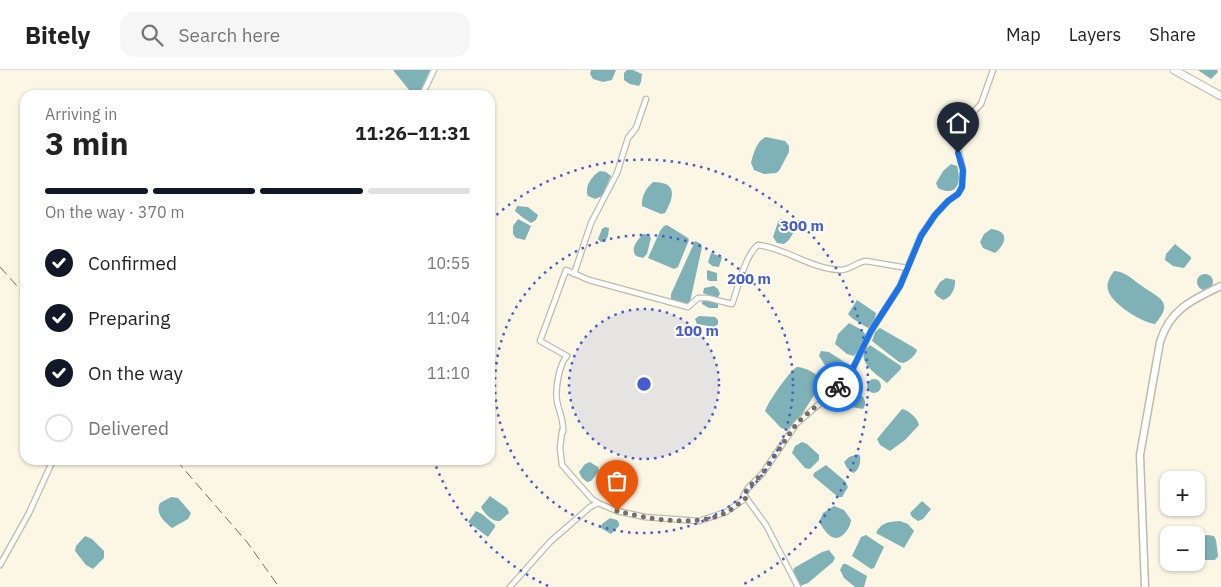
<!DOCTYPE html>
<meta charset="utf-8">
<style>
:root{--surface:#fff;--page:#f6f6f6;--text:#222;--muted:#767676;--line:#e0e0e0;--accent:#111827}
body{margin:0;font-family:"IBM Plex Sans",sans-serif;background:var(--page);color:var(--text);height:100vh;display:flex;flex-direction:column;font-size:19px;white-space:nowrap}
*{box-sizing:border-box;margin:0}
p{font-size:16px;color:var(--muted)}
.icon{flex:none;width:28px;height:28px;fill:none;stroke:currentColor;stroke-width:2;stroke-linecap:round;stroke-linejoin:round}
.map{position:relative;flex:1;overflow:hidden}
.sheet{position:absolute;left:20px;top:20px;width:475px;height:375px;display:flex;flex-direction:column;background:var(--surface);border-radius:15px;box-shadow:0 1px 4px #0004}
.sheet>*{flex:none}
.fabs{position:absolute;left:1160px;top:401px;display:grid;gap:10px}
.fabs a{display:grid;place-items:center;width:45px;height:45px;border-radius:10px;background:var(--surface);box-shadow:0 1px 4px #0004;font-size:25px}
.pin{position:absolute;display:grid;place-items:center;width:42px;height:42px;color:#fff;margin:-51px -21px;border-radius:50% 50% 50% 0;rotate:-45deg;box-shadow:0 0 5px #0007}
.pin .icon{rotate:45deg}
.courier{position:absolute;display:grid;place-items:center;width:50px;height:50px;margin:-25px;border:4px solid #1a73e8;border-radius:50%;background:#fff;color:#222;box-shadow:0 1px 6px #0007}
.summary em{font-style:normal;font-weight:700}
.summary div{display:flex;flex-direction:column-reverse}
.summary{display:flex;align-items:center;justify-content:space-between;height:85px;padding:0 25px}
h1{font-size:32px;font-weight:700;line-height:38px}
.bar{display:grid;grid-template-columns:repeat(4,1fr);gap:8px 5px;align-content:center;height:60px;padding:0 25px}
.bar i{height:6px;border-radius:4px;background:var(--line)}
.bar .on{background:var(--accent)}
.bar p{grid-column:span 4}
ol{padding:0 25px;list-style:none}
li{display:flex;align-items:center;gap:15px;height:55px}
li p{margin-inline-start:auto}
li .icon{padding:5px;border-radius:50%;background:var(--accent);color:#fff;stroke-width:4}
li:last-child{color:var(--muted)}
li i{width:28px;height:28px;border:2px solid var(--line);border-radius:50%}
header{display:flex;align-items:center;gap:30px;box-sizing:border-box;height:70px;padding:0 25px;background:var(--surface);border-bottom:1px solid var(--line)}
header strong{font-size:24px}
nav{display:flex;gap:28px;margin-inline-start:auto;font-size:18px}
.search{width:350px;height:45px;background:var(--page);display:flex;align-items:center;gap:12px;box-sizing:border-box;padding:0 18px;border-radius:15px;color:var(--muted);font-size:19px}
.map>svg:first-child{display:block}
.water{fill:#7fb2b6}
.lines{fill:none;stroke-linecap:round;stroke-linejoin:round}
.minor-casing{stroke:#bfbaa9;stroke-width:7}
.secondary-casing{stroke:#bfbaa9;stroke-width:9}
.trunk-casing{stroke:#bfbaa9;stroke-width:9}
.minor{stroke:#fff;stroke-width:4.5}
.secondary{stroke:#fff;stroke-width:6}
.trunk{stroke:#fff;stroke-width:7}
.rail{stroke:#6f6c62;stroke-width:1;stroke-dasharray:10 5;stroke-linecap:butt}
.done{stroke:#737066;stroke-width:5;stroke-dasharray:0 9}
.route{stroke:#1a73e8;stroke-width:6}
.ring{fill:none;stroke:#465dd1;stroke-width:2.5;stroke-dasharray:2.5 5}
.centre{fill:#465dd1;stroke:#fff;stroke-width:2.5}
.ring-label{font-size:15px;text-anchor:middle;font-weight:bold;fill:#465dd1;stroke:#fff;stroke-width:4;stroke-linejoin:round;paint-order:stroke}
</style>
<header>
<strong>Bitely</strong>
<div class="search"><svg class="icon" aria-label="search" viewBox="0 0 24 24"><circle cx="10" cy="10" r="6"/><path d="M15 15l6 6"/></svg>Search here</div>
<nav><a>Map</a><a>Layers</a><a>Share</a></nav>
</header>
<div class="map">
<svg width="1221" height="517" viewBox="0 0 1221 517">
<rect width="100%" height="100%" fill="#fcf7e5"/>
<!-- water -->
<g class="water">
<path d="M393,0H430L419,24L413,25Z"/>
<path d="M591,0H616L612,10L603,12L593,9L590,4Z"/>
<path d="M627,0H633L642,4L641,12L639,16L630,14L624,10V3Z"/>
<path d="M1198,0H1217L1218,2L1211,9Z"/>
<path d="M766,67L785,71L789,76V82L779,101L776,103L764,104L754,100L751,93C753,84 757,70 766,67Z"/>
<path d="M951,94L957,96C962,112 957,128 938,118L936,113L943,101Z"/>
<path d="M600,101L606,102L611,106L602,126L595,129L588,126C584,116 592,106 600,101Z"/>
<path d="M653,112C678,112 674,127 665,143L661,144L642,136C641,127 646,118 653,112Z"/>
<path d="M517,136L528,137L538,145L536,150L531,153L522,147L515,141Z"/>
<path d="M518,149L531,156L525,170L516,168L513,164V156Z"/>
<path d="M781,149C787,149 793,153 795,160L789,170L784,174L777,173L773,167L778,152Z"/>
<path d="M667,155L688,168L689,170L678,197L674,199L648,188L660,161L664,156Z"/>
<path d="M605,157L609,158L608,166L605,172H601L598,169L602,159Z"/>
<path d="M991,159C1010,161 1006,174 995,183L983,178L980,172L984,164Z"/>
<path d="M643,164H648L651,168L647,184L643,188L636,186C630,178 637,171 643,164Z"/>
<path d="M695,171L701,174L702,177L690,232L687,234L671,230V224Z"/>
<path d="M1175,174L1191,187V189L1184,198L1173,196L1165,190L1166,184Z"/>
<path d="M711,183L722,187L719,197L712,196L708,192Z"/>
<path d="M707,200L717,203V211H709L707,209Z"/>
<path d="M1114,201C1125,201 1133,210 1142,216C1159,228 1175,232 1155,254C1142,253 1111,233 1108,220C1106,213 1110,207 1114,201Z"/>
<circle cx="1205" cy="212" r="8"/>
<path d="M946,208L955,210C956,218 951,228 943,230L937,226L934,222L940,212Z"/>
<path d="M714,216L718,219L720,224L717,229L703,223L704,218Z"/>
<path d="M706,229L718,232V238H709L702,234V232Z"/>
<path d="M857,230L876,243L874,252L868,258L853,249L848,244Z"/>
<path d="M699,246L715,247L718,250V254L714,257L697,254L695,249Z"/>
<path d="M849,253L862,260L866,265L863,276L854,286L847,284L835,274L838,264Z"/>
<path d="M880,258L913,277L917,280C916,285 908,292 903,293L899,292L872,271L875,262Z"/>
<path d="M870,275L901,296V299L887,313C876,304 852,289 870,275Z"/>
<path d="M821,281L829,282L849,295L843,310C832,310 825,294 819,286Z"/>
<path d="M797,297C807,298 820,304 821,314L801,346L787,360L781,358L765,341C767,333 791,299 797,297Z"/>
<circle cx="874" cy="316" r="7"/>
<path d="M844,318C855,319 871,328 863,339L851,337L839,330L841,321Z"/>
<path d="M902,339C909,340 918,349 919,355L905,370L890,381L880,375L877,369Z"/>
<path d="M802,372L807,374L819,385V390L810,399L805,398L792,383L795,376Z"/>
<path d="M858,384L860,386C861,392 859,401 853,403L847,398L844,392L849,387Z"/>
<path d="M590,392L598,397L599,401L591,411L587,412L582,408L579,402L585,394Z"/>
<path d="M826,395L845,411L848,417L842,427H838L813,406L814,403Z"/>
<path d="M490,426L507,438L509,443L500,451C492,452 485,444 481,437Z"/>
<path d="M171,427L178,428L191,443L188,449L172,458C164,451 155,444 160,433Z"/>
<path d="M922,431L931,439L923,449L918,451L912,447L910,443Z"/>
<path d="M834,436L844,440L851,450C850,457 848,459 844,464C833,475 825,461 819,452L823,443Z"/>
<path d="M476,441L482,444L495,455V457L488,467L468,452Z"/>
<path d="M610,448L617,450L619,453V456L611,464L601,458L602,454Z"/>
<path d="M900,451L908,454L914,461L904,478L876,463C881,452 889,452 900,451Z"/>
<path d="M866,465L884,477L874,498L871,499L852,486L861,467Z"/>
<path d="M1208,465L1214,466L1216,470L1218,486L1215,490H1196V467Z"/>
<path d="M85,466L92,469L104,481V488L93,499L86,495L75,481L76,476Z"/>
<path d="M829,480L835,488L833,492L808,513L800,516L793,503L794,498L822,482Z"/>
<path d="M843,494H846L867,506L864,517H855L844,508L840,500Z"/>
</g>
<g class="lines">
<!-- minor casing -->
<g class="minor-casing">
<g id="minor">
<path d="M422,25L434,0"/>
<path d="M574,204L591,153L617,103L628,68L636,58L646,29"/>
<path d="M598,433L592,429L562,395L560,378L562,361L563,362C564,350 559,342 557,331C555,320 559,294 567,286L540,271L566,200L589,210L688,237L698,228H708L732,234C738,218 745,185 758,175C786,178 810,199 841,200C850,200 857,192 866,191L907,198"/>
<path d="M0,495L29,443L53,390"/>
<path d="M510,517L550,472L590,437L598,433L617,441L645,447L699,451L726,442L746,428"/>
<path d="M798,517L766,455L744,425L748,418L762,404L797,353L831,324L850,305L871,261L900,216L921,165L935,145L948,131L958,124L962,117L963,100L955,65L963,53L981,34L993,0"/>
</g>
</g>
<!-- secondary casing -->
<g class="secondary-casing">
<path id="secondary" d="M1145,517L1140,385L1160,272C1170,239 1192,230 1221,216"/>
</g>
<!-- trunk casing -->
<g class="trunk-casing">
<path id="trunk" d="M1174,0L1221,26"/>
</g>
<!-- minor -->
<use href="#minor" class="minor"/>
<!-- secondary -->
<use href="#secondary" class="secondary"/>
<!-- trunk -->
<use href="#trunk" class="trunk"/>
<!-- rail -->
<g class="rail">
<path d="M0,197L25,225"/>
<path d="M176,390L247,472L279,517"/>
</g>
</g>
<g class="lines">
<!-- done -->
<path class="done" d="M617,441C648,449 698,458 727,442C734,438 740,432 746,428L744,425L748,418L762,404L797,353L838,317"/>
<!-- route -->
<path class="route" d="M838,317L850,304L871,261L900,216L921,166L935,145L948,131L958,124L962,117L963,100L958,83"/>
</g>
<!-- distance rings -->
<circle cx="644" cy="314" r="75" fill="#465dd1" fill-opacity=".12"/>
<g class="ring">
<circle cx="644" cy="314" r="75"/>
<circle cx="644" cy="314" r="149"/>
<path d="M548 516A224 224 0 0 1 434 391M491 150A224 224 0 1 1 740 516"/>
</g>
<circle cx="644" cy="314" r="8" class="centre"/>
<g class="ring-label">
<text x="802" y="161">300 m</text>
<text x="749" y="214">200 m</text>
<text x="697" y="266">100 m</text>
</g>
</svg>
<div class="fabs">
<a>+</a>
<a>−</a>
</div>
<div class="pin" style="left:617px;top:441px;background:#ea580c"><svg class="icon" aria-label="bag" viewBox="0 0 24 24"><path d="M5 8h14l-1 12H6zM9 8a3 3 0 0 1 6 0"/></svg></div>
<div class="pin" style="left:958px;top:83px;background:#1f2937"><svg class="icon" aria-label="home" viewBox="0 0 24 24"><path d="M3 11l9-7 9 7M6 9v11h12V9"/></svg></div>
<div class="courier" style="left:838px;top:317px"><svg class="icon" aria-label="bike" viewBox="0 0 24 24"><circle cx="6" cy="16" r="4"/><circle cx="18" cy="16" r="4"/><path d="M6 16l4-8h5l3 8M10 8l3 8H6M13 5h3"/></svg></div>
<section class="sheet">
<div class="summary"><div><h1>3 min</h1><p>Arriving in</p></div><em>11:26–11:31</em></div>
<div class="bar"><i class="on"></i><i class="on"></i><i class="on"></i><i></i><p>On the way · 370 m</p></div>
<ol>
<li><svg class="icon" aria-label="check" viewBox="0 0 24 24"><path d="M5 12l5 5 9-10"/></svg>Confirmed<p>10:55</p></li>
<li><svg class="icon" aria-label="check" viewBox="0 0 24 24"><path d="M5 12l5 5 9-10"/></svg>Preparing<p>11:04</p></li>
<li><svg class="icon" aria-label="check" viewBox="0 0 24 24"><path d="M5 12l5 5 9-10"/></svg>On the way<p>11:10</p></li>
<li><i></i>Delivered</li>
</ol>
</section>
</div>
